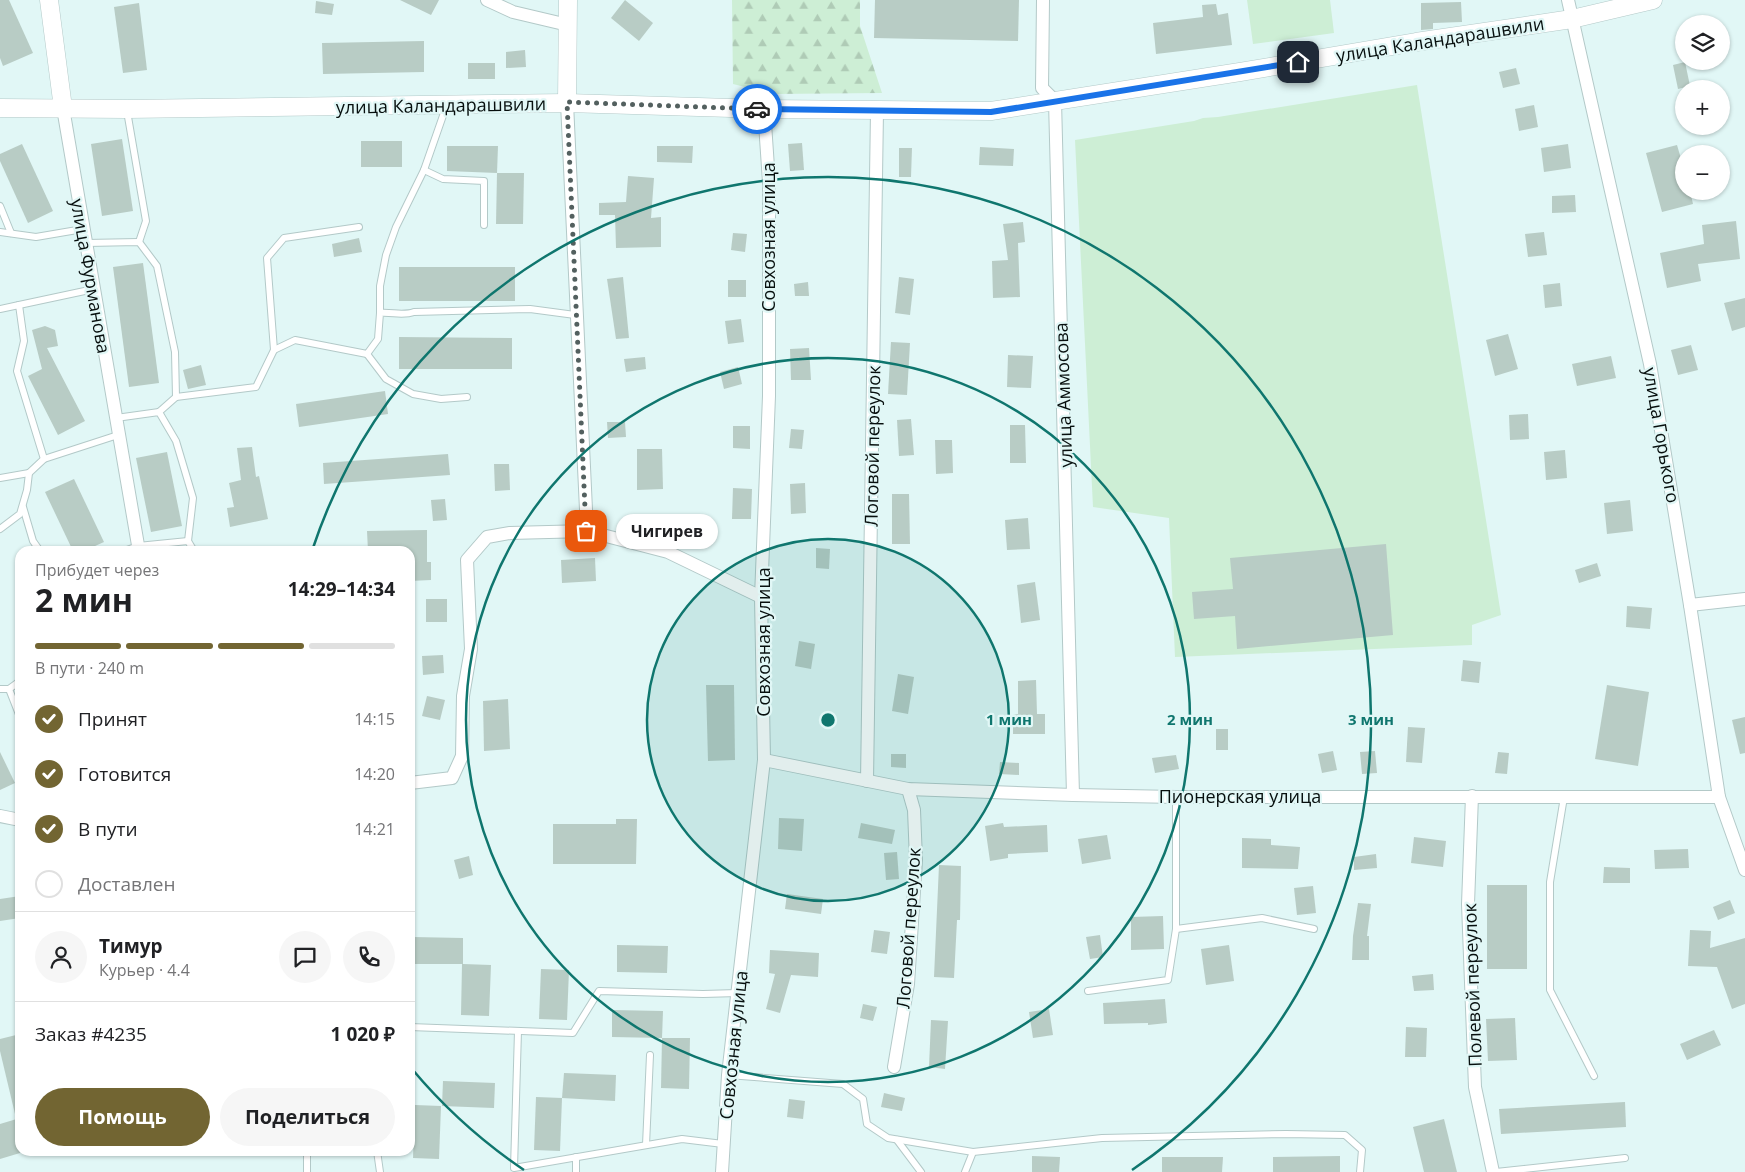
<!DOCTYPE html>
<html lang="ru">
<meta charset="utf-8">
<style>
:root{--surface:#fff;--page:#f6f6f6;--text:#202124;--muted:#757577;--line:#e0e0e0;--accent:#726532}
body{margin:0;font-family:"Open Sans",sans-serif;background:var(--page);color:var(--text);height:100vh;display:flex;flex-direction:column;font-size:19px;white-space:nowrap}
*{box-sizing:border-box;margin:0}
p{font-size:16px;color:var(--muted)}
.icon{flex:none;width:28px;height:28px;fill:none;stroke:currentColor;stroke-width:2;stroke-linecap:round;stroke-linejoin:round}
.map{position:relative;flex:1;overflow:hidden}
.drawer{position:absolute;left:15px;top:546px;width:400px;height:610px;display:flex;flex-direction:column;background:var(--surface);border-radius:15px;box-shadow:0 1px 4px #0004}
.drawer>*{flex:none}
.controls{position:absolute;left:1675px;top:15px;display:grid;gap:10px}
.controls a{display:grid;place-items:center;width:55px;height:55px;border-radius:50%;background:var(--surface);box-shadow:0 1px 4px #0004;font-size:25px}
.pin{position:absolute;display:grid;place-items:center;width:42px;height:42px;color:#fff;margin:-21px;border-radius:10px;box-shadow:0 2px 8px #0006}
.courier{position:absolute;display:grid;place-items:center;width:50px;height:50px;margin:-25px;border:4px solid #1a73e8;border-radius:50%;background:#fff;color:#222;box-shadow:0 1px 6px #0007}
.bubble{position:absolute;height:35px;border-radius:18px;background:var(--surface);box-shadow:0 1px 4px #0004;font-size:16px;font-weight:700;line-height:35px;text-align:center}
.summary em{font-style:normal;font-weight:700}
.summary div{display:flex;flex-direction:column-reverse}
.summary{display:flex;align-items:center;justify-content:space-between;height:85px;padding:0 20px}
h1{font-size:32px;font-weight:700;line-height:38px}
.bar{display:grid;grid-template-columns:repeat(4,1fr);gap:8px 5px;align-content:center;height:60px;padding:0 20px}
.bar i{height:6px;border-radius:4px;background:var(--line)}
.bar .on{background:var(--accent)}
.bar p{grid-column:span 4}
.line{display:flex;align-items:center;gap:12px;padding:0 20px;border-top:1px solid var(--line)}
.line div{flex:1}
.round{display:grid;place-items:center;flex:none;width:52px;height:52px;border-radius:26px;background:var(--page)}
ol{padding:0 20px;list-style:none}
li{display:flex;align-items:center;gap:15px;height:55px}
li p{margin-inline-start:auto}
li .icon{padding:5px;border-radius:50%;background:var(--accent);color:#fff;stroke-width:4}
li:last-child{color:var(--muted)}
li i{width:28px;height:28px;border:2px solid var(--line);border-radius:50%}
.primary-button{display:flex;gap:10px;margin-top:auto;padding:10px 20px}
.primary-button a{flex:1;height:58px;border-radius:30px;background:var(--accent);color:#fff;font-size:20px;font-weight:700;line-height:58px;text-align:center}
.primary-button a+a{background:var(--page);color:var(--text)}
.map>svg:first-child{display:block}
.forest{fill:url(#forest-firs)}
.garden{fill:#cdeed5}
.building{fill:#b8ccc5}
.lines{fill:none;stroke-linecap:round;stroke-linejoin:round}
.service-casing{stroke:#b3c9c8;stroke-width:8}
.minor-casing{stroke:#b3c9c8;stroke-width:14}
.secondary-casing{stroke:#b3c9c8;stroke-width:19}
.service{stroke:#fff;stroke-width:6}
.minor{stroke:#fff;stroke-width:12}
.secondary{stroke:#fff;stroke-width:18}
.done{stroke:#53605f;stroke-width:5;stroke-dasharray:0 9}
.route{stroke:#1a73e8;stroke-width:6}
.ring{fill:none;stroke:#0f766e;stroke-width:2.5}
.labels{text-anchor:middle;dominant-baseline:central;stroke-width:4.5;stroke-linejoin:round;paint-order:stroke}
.street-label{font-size:18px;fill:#070f0e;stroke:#e1f7f6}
.centre{fill:#0f766e;stroke:#e1f7f6;stroke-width:2.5}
.ring-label{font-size:15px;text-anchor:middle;font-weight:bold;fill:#0f766e;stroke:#e1f7f6;stroke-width:4.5;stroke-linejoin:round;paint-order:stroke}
</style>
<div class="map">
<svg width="1745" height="1172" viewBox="0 0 1745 1172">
<defs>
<pattern id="forest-firs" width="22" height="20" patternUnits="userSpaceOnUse" patternTransform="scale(1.25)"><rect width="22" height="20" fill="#cdeed5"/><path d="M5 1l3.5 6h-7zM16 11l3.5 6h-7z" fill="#afcbb6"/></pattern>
</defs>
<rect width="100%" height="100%" fill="#e1f7f6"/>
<!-- forest -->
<path class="forest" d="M732,0H860V26L882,93L773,94L733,84Z"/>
<!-- garden -->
<g class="garden">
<path d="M1247,0H1330L1334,33L1253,44Z"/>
<path d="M1417,85L1501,615L1472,625V645L1175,657L1169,518L1093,507L1075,140L1194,121L1203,118L1218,117Z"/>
</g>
<!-- building -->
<g class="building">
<path d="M0,0H9L33,53L3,66L0,58Z"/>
<path d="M400,0H439L431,15Z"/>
<path d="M625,0L653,23L639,41L611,18Z"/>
<path d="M875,0H1019L1018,41L874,38Z"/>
<path d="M316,1L334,4L332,15L315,13Z"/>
<path d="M1461,2L1462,22L1433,23V29L1421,30V3Z"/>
<path d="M139,3L147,70L123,73L114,7Z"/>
<path d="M1216,4L1218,15L1228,13L1232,45L1156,54L1153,23L1203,17L1202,5Z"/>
<path d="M424,41V72L323,74L322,43Z"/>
<path d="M525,50L526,67L506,68V52Z"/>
<path d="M1685,62L1690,86L1678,89L1673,65Z"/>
<rect x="468" y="63" width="27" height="16"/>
<path d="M1516,68L1520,84L1503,88L1499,72Z"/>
<path d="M1534,105L1538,127L1519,131L1515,109Z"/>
<path d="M122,139L133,211L102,216L91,144Z"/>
<rect x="361" y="141" width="41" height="26"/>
<path d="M802,143L804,170L790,171L788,144Z"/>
<path d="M22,144L53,211L28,223L0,161V154Z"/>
<path d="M1568,144L1571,168L1544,172L1541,148Z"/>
<path d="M1677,145L1684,169V191H1690L1693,204L1662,212L1646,153Z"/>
<path d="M447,146H498L497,173L447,171Z"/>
<path d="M657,146H693L692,163L657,162Z"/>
<path d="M980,147L1014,149L1013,166L979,165Z"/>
<path d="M899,148H912L911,177H899Z"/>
<path d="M497,173H524L523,224H496Z"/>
<path d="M628,176L654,178L651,218L661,217V247L616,248L615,215H599V203L626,202Z"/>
<path d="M1575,195L1576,212L1552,213V196Z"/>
<path d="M1736,221L1740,259L1698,264L1701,281L1667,288L1660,253L1704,244L1702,225Z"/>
<path d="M1023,222L1025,242L1018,243L1020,297L993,298L992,261L1008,260L1003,224Z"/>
<path d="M1544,232L1547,255L1528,257L1525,234Z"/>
<path d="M733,233L747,234L745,252L731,250Z"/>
<path d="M359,238L362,252L334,257L332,244Z"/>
<path d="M143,263L159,383L129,387L113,267Z"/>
<rect x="399" y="267" width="116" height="34"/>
<path d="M623,277L629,338L616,339L607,279Z"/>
<path d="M899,277L914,279L910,315L895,313Z"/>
<rect x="728" y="280" width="18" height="17"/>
<path d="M808,282L809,296H795L794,284Z"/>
<path d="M1560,283L1562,306L1545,308L1543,285Z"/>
<path d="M1745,298V327L1732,331L1724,303Z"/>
<path d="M741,319L744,342L728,344L725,321Z"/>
<path d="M45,326L55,330L58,346L47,348L85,421L58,435L28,376L42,369L32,330Z"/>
<path d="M1508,334L1518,369L1495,376L1486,340Z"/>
<path d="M399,337L512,338V369H399Z"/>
<path d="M891,342L910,343L907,395L888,394Z"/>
<path d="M1691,345L1698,370L1678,375L1671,350Z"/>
<path d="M809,348L811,380H791L790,349Z"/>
<path d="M1008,355L1033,356L1031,388L1007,387Z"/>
<path d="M1611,356L1616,378L1577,386L1572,364Z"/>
<path d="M645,357L646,369L626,372L624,359Z"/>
<path d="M201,365L206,385L188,389L183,370Z"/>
<path d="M738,367L742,384L724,389L720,372Z"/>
<path d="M385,391L388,414L299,427L296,404Z"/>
<path d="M1528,414L1529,439L1510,440L1509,415Z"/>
<path d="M911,419L914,455L899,456L897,420Z"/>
<path d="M607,422H625L626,437L608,438Z"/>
<path d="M1010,425H1025L1026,463H1010Z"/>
<path d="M733,426H750V449L733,448Z"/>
<path d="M791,429L804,430L802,449L789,448Z"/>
<path d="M935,440H952L953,473L936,474Z"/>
<path d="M252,447L256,477L259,476L268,519L230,527L227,508L234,507L229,483L241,480L237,448Z"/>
<path d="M637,449H662L663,489L637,490Z"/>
<path d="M1565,450L1567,478L1546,480L1544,452Z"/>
<path d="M167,452L182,526L151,532L136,458Z"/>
<path d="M448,454L450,475L324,484L323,463Z"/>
<path d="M494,464H509L510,490L495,491Z"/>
<path d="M74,479L104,542L84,551H73L45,492Z"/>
<path d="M805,483L806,513L791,514L790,484Z"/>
<path d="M733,488L752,489L751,519H732Z"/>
<path d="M892,494H909L910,544H892Z"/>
<path d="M445,499L447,520L433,521L431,500Z"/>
<path d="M1630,500L1633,531L1607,534L1604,503Z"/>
<path d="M1028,518L1030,549L1007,550L1005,520Z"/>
<path d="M427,530V562H431V580L410,581V551H368L367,531Z"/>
<path d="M1386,544L1393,635L1237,649L1235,616L1194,619L1192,592L1233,589L1230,558Z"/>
<path d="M816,548L830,549L829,569L816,568Z"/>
<path d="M595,558L596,581L562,583L561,560Z"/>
<path d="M1597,563L1601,576L1579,583L1575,570Z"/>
<path d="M1035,582L1040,620L1021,623L1017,585Z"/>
<rect x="426" y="599" width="21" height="23"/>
<path d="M1627,606L1652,608L1650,629L1626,627Z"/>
<path d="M799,641L815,644L811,669L795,666Z"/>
<path d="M443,655L444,673L423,675L422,656Z"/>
<path d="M1463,660L1481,662L1479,683L1461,681Z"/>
<path d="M898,674L914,677L908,714L892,711Z"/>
<path d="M1036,680L1037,714H1045V734H1013V715L1018,714V681Z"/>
<path d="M706,685H734L735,760L708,761Z"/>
<path d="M1607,685L1649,692L1638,766L1595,759Z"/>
<path d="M427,696L445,700L440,720L422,716Z"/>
<path d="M508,699L510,749L484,751L483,701Z"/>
<path d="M1745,717V753L1740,754L1732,720Z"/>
<path d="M1408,727L1425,728L1422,763L1406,762Z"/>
<rect x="1216" y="729" width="12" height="21"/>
<path d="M1333,751L1337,770L1322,773L1318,754Z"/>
<path d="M1375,751L1377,773L1362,774L1360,752Z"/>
<path d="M0,752L15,783L0,790Z"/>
<path d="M1498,752L1509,753L1507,774L1495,773Z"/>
<path d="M891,754H906V768L891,767Z"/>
<path d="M1176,755L1179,769L1155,773L1152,758Z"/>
<path d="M1000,762L1019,763V775L999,774Z"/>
<path d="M779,818L804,819L802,851L778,849Z"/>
<path d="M616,819H637L636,864H553V824H616Z"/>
<path d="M861,823L895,830L892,844L858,838Z"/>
<path d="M1003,823L1004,827L1047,825L1048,852L1008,854V858L990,861L985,826Z"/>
<path d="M1107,835L1111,859L1082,864L1078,839Z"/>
<path d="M1414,837L1446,841L1443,867L1411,863Z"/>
<path d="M1242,838L1271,839V845L1300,847L1298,869L1242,868Z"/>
<path d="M1688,849L1689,868L1655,869L1654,850Z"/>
<path d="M897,852L899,879L886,880L884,853Z"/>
<path d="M1376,854L1377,868L1354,870V857Z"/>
<path d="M469,856L473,875L459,879L454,860Z"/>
<path d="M939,865L961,866L960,920H957L954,978L934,977Z"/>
<path d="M1604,867L1630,868V883H1603Z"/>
<rect x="1487" y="885" width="40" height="84"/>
<path d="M1313,886L1316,913L1297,915L1294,888Z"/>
<path d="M787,894L823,899L821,914L785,909Z"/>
<path d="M20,896V918L0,921V899Z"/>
<path d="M1730,900L1735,913L1718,920L1713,907Z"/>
<path d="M1358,903L1371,904L1367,936H1369V960H1352L1353,936Z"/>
<path d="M1163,916L1164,949L1131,950V917Z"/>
<path d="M874,930L890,932L887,954L871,952Z"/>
<path d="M1690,930L1711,931L1710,948L1745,938V1004L1732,1009L1717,967L1688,966Z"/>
<path d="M1100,935L1103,957L1090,959L1086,937Z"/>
<path d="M413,937L463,938V964L491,965L489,1016L461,1015L462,964H412Z"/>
<path d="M617,945L668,946L667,973L617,972Z"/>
<path d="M1229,945L1234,981L1206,985L1201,949Z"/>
<path d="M770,950L819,953L818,977L791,975L780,1013L766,1009L775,974L769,973Z"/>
<path d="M541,969L569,970L567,1020L539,1019Z"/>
<path d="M1433,974L1434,990L1414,991L1412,976Z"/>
<path d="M1165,999L1167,1023L1148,1025V1023L1104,1024L1103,1003Z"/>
<path d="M863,1004L877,1007L873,1021L860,1018Z"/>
<path d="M1049,1009L1053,1035L1033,1038L1029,1012Z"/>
<path d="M612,1010L663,1011L662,1038L612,1037Z"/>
<path d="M1515,1018L1517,1060L1488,1061L1486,1019Z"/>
<path d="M931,1020L948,1021L945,1069L929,1067Z"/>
<path d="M1406,1027L1427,1028L1426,1057H1405Z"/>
<path d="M1714,1030L1721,1045L1687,1060L1680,1044Z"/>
<path d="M20,1034V1114H15L0,1051V1039Z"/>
<path d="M662,1038H690L689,1089L661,1088Z"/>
<path d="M564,1073L616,1075L615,1101L562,1098Z"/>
<path d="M443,1081L495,1083L494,1108L442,1106Z"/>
<path d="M884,1093L905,1098L902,1111L881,1107Z"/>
<path d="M536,1097L562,1098L560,1151L534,1150Z"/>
<path d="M789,1099L805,1101L803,1119L787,1117Z"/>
<path d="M1625,1102L1626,1127L1501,1134L1499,1109Z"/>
<path d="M415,1105L441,1106L439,1159L413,1158Z"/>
<path d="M20,1118V1153L0,1159V1124Z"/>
<path d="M1444,1119L1457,1172H1424L1413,1127Z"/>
<path d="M1032,1156L1060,1157L1059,1172H1032Z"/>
<path d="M1340,1156V1172H1273V1157Z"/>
<path d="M1162,1157H1223L1222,1172H1162Z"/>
</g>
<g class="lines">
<!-- service casing -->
<g class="service-casing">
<g id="service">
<path d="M127,111L146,221L139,242"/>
<path d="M424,170L443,179L484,181V225"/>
<path d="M0,206L11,233"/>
<path d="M0,232L36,237L83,229"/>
<path d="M86,243L139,242L157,266L175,352L176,397L159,412"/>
<path d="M19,305L94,289"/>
<path d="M0,309L19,305L24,341L17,371L44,459"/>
<path d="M380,313V286L386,255L396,227L424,170L446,107"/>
<path d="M274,350L295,340L367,354L378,339L380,313C392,312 403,316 414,312L530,309L575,315"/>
<path d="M367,354L386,379L413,394L441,399L467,397"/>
<path d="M176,397L256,387L274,350L267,258L284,238L359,227"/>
<path d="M116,418L159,412L176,441L193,498L188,541"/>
<path d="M0,478L29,473"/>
<path d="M23,507L33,541L40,551"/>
<path d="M0,529L20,514L27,490L29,473L44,459L118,435"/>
<path d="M124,551L138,546L188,541L194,551"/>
<path d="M20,681L9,689L20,717"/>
<path d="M0,689H9"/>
<path d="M1564,797L1550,882V990L1594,1076"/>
<path d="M1176,929L1262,918L1314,929"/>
<path d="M1088,991L1168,980L1176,929V797"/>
<path d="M410,1027L573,1033L599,991L703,994L738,993"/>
<path d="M518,1031L514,1168L682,1139L723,1144"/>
<path d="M728,1075L843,1084L863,1099L867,1124L888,1138L973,1152L965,1172"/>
<path d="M897,1140L921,1172"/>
<path d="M646,1145L650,1055"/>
<path d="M377,1151L380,1172"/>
<path d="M973,1152L1102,1138L1286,1134L1345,1135L1362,1150L1360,1172"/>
<path d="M576,1157V1172"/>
<path d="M307,1172V1151"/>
<path d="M1496,1172L1625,1158"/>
</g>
</g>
<!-- minor casing -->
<g class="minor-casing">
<g id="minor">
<path d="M487,0L513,12L568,25"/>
<path d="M1043,0L1042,88L1055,101L1073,795"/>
<path d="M1568,0L1650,364L1690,605L1719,797L1745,870"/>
<path d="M567,103L587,531"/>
<path d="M63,108L139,551"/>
<path d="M1690,605L1745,599"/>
<path d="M764,760L908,789L1073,795L1176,797H1719"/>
<path d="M867,781L877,111"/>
<path d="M410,783L452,778L462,756L463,696L471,649L467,560L487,537L510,533L587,531L668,552L761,597"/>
<path d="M1472,796L1468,904L1475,1087L1493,1172"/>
<path d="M0,816L20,820"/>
<path d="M894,1067L908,984L916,860L914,810L908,789"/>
<path d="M722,1172L728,1075L764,760L761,597L769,396V182L764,109"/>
</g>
</g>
<!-- secondary casing -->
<g class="secondary-casing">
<g id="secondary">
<path d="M49,0L63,108"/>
<path d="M567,103L568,0"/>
<path d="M0,108L127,109L567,103L764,109L991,111L1240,72L1416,42L1572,19L1653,0"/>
</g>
</g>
<!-- service -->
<use href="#service" class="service"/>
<!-- minor -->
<use href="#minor" class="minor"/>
<!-- secondary -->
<use href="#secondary" class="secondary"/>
</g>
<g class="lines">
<!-- done -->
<path class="done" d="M586,531L567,102L757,109"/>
<!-- route -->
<path class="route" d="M757,109L991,112L1298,62"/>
</g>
<!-- distance rings -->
<circle cx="828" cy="720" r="181" fill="#0f766e" fill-opacity=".12"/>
<g class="ring">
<circle cx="828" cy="720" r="181"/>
<circle cx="828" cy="720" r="362"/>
<path d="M524 1170A543 543 0 0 1 412 1069M313 548A543 543 0 1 1 1132 1170"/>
</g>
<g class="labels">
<!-- street labels -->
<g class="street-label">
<text transform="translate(1440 39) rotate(-9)">улица Каландарашвили</text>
<text transform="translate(441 105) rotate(-1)">улица Каландарашвили</text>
<text transform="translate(768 237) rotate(-90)">Совхозная улица</text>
<text transform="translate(91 276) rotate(80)">улица Фурманова</text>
<text transform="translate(1063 395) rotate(-92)">улица Аммосова</text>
<text transform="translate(1662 435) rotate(80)">улица Горького</text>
<text transform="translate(872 446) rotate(-89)">Логовой переулок</text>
<text transform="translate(763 642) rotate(-90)">Совхозная улица</text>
<text x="1240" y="796">Пионерская улица</text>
<text transform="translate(908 928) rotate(-86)">Логовой переулок</text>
<text transform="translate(1472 985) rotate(-92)">Полевой переулок</text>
<text transform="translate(733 1045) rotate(-84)">Совхозная улица</text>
</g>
</g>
<circle cx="828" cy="720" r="8" class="centre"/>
<g class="ring-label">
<text x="1009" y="725">1 мин</text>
<text x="1190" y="725">2 мин</text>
<text x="1371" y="725">3 мин</text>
</g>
</svg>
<div class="controls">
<a><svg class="icon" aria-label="layers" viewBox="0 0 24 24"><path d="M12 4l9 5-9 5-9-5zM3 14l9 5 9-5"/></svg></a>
<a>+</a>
<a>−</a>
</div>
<div class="pin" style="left:586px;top:531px;background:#ea580c"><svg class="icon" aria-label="bag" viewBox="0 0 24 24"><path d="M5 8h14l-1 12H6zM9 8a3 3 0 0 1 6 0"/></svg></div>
<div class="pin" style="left:1298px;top:62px;background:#1f2937"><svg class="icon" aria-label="home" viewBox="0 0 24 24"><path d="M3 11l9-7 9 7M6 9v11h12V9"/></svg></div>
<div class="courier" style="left:757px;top:109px"><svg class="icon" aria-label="car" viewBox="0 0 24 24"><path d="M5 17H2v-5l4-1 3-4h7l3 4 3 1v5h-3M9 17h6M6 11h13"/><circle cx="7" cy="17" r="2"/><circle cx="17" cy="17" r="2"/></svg></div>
<div class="bubble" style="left:616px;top:514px;width:102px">Чигирев</div>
<section class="drawer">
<div class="summary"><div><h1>2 мин</h1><p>Прибудет через</p></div><em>14:29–14:34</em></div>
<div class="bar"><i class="on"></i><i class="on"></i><i class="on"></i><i></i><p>В пути · 240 m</p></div>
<ol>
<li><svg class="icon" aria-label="check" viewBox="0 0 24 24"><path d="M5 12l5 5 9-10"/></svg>Принят<p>14:15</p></li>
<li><svg class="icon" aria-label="check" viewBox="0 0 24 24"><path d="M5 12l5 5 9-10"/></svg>Готовится<p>14:20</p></li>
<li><svg class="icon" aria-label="check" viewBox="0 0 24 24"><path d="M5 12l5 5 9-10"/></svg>В пути<p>14:21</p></li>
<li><i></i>Доставлен</li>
</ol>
<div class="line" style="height:90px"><a class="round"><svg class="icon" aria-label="person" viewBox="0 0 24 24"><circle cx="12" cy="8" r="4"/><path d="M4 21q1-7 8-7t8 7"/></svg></a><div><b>Тимур</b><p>Курьер · 4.4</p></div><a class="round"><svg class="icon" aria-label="chat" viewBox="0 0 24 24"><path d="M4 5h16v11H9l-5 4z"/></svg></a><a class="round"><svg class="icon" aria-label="phone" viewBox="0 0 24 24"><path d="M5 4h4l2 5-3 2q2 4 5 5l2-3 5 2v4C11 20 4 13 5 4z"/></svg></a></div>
<div class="line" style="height:65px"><div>Заказ #4235</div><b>1 020 ₽</b></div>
<div class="primary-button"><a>Помощь</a><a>Поделиться</a></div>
</section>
</div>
